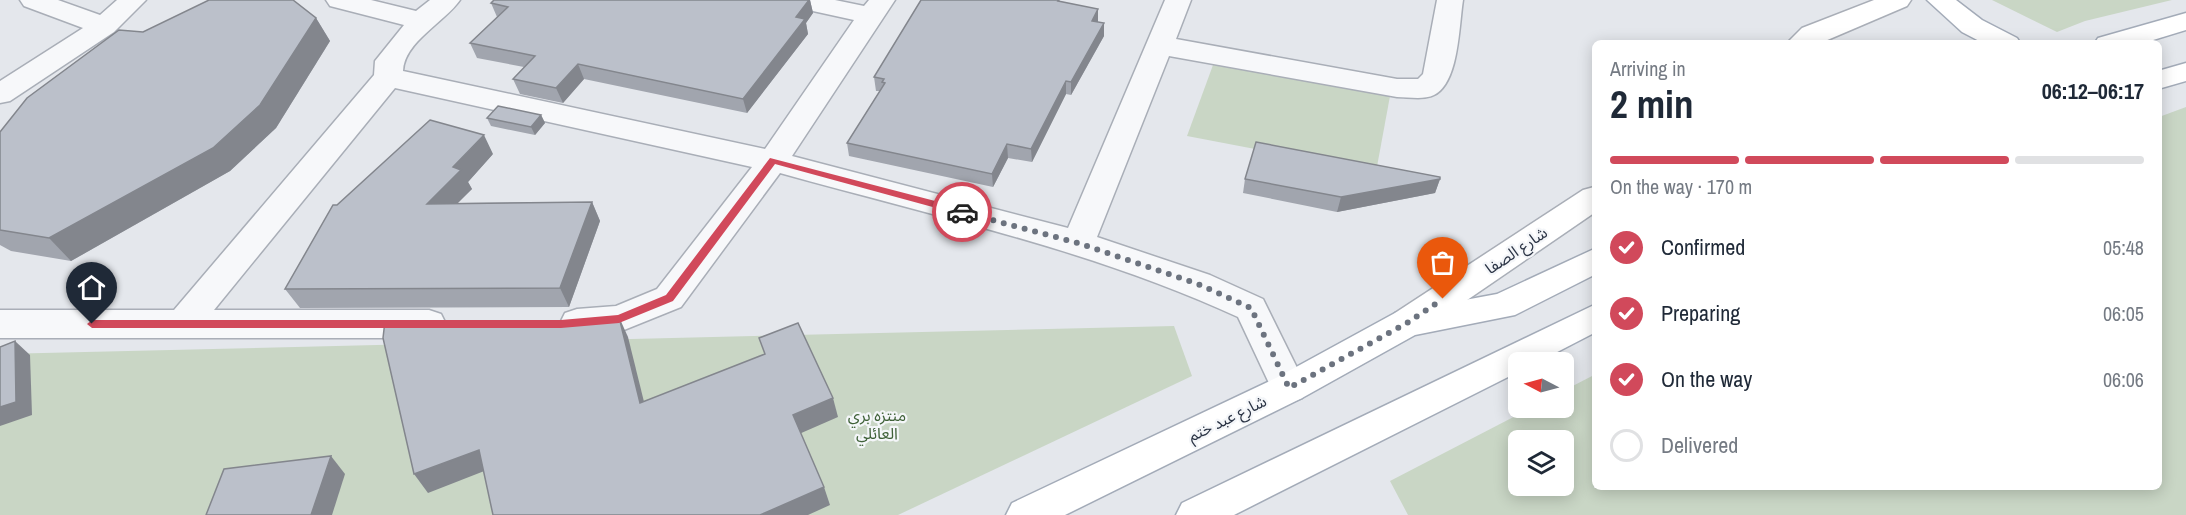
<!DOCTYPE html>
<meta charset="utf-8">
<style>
:root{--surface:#fff;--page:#f2f2f3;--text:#1f2937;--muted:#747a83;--line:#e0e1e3;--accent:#d1495b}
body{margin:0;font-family:"Archivo Narrow","Noto Sans Arabic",sans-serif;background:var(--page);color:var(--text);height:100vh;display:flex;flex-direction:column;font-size:22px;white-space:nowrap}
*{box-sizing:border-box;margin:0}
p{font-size:20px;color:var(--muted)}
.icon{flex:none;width:33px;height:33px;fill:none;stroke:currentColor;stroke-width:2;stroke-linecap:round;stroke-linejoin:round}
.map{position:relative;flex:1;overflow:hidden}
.side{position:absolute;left:1592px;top:40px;width:570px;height:450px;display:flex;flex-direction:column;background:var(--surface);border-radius:9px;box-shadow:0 3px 15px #0003}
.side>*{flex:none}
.needle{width:39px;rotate:276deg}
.buttons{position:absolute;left:1508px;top:352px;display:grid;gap:12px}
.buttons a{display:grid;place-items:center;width:66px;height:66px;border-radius:9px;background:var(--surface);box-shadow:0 3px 15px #0003;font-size:30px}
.pin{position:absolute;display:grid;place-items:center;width:51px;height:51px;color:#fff;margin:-62px -26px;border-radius:50% 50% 50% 0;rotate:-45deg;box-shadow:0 0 6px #0007}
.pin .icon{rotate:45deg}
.courier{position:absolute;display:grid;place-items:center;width:60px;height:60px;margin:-30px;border:4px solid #d1495b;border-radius:50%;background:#fff;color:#222;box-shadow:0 2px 8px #0007}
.head em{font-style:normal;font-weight:800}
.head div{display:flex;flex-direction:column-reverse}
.head{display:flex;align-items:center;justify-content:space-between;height:102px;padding:0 18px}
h1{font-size:39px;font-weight:800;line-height:45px}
.bar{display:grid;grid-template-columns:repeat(4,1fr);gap:9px 6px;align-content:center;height:72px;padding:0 18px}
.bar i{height:8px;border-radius:4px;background:var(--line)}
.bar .active{background:var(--accent)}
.bar p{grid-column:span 4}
ol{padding:0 18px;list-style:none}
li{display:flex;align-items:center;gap:18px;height:66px}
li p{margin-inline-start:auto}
li .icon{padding:6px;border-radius:50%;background:var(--accent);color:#fff;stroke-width:4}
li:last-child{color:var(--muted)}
li i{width:33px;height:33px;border:3px solid var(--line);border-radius:50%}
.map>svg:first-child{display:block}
.green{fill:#c9d6c5;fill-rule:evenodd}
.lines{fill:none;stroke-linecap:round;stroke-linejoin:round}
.street-casing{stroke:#a9aeb7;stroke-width:3}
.secondary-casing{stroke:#a9aeb7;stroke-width:3}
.primary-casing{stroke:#a3abb8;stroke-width:3}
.street{fill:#f7f8fa;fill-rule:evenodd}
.secondary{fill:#fff;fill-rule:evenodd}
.primary{fill:#fff;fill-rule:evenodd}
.wall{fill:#a1a5ae}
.shaded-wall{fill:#83868d}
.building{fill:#bbc0ca;stroke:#83868d;stroke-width:1.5}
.route{fill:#d1495b}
.done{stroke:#6c737f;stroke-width:6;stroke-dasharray:0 10.8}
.labels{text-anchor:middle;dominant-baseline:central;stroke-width:4.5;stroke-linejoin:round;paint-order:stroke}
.street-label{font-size:16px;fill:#2b3445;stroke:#f4f6f9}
.park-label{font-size:16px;fill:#3f6138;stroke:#f4f6f9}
</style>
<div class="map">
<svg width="2186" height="515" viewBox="0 0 2186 515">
<rect width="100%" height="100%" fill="#e4e7ec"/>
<!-- green -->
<g class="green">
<path d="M1992,0H2172L2085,21L2057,32Z"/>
<path d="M1213,65L1390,96L1376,172L1187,136Z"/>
<path d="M2186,107V515H1408L1390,481L1531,408H1563V391L1594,375V488H2158L2159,117ZM1518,441H1563V486H1518Z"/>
<path d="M1174,326L1192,376L898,515H0V354Z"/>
</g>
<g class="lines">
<!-- street casing -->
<g class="street-casing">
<g id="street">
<path d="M20,0H58L100,15L117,0H146L114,32L10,101L0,103V81L83,28L24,6Z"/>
<path d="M326,0H371L416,11L430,0H460C445,22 404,42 403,71L765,149L854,20L790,6L786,0H835L864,6L869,0H895L792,156L1068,228L1165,0H1191L1176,39L1397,79H1418L1423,74L1437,0H1463C1459,25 1459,83 1434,95C1424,100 1408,97 1397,97L1169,56L1097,237L1210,275L1263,299L1307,388L1302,398L1289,403L1276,398L1238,317C1093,250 934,216 780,173L681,307L619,332L577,337L565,333L560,323L565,313L577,309L616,306L657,289L752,167L395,88L214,310H429L441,314L446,324L441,334L429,338H0V310H174L374,75L375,61L404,25L330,6Z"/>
</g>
</g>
<!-- secondary casing -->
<g class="secondary-casing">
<g id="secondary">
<path d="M1874,0H1911L1907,6L1818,44H1786L1802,28Z"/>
<path d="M1594,187V213L1419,333L1407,337L1395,333L1390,323L1395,313L1583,190Z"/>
</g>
</g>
<!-- primary casing -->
<g class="primary-casing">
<g id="primary">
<path d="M1927,0H1956L1982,20L2017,38L2021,44H1985L1962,32Z"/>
<path d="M2186,13V30L2140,44H2094L2098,38Z"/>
<path d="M2186,63V81L2158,89V71Z"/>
<path d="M1594,249V275L1515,315L1415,335L1302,398L1065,515H1006L1012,503L1276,378L1395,313L1497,294Z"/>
<path d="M1594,305V333L1536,363H1518V372L1234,515H1176L1182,503Z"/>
</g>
</g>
<!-- street -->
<use href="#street" class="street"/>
<!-- secondary -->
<use href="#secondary" class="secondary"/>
<!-- primary -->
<use href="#primary" class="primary"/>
</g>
<!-- wall -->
<g class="wall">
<path d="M494,0H810L813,13L806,23L808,34L747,113L584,79L563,103L520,94L513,79L524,67L477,58L470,43L497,17L491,3Z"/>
<path d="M1065,2L1098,22L1104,36L1071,95L1066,94L1032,162L1008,158L993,187L849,156L847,143L880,91H876L874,77Z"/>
<path d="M316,18L330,41L276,128L230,171L71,261L11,251L0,245V132L143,32Z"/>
<path d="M541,115L545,123L535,135L491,126L487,118Z"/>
<path d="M493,154L468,182L472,189L457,203L592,202L600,221L569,307L300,308L285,289Z"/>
<path d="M1245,179H1440L1435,193L1337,212L1243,193Z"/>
</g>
<!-- shaded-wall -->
<g class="shaded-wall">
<path d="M809,0H810L813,13L806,23L808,34L747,113L743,99L796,17Z"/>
<path d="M1098,9V22L1092,21Z"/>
<path d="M316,18L330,41L276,128L230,171L71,261L49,238Z"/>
<path d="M1104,23V36L1071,95V82Z"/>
<path d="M578,64L584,79L563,103L556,88Z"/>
<path d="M1066,81V94L1032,162L1031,149Z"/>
<path d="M541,115L545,123L535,135L531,127Z"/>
<path d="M484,135L493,154L468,182L472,189L438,223L427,204L453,167Z"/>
<path d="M1007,144L1008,158L993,187L992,174Z"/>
<path d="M1440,179L1435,193L1337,212L1341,197Z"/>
<path d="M592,202L600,221L569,307L560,288Z"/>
<path d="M619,317L628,337L649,422L640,403Z"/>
<path d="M15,341L30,355L32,415L0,426V407Z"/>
<path d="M833,398L838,417L799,434L793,415Z"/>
<path d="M479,450L492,468L428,493L414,474Z"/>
<path d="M331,456L345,474L332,515H311Z"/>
<path d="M824,487L830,505L808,515H760Z"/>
</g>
<!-- building -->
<g class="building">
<path d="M209,0H293L316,18L260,105L213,148L49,238L0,230V132L27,98L119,30L143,32Z"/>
<path d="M494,0H809L796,17L805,19L743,99L578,64L556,88L513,79L535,56L470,43L508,7L491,3Z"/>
<path d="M921,0H1059L1058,1L1098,9L1092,21L1104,23L1071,82L1066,81L1031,149L1007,144L992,174L847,143L885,83L882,82L884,79L874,77Z"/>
<path d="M498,106L541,115L531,127L487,118Z"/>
<path d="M430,120L484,135L453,167L461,170L427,204L592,202L560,288L285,289L333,205H337Z"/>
<path d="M1256,142L1440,177V179L1341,197L1245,179Z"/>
<path d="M619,317L640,403L765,354L759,338L798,323L833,398L793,415L824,487L760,515H493L479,450L414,474L383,338L385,321H547L546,323Z"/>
<path d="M15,341L16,402L0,407V347Z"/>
<path d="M331,456L311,515H206L224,469Z"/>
</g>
<!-- route -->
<path class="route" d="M770,158L962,208L966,212L962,215L775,164L673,301L619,323L561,328H92L87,324L92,320H561L618,315L666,295Z"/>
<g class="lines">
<!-- done -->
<path class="done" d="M962,212L1078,243L1198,284L1251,308L1289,388L1407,323L1443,299"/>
</g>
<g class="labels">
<!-- street labels -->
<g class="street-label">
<text transform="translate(1516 250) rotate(-34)">شارع الصفا</text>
<text transform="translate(1227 418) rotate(-26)">شارع عبد ختم</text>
</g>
<!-- park labels -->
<g class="park-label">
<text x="877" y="415">منتزه بري<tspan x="877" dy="18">العائلي</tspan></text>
</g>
</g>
</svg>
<div class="buttons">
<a><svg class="needle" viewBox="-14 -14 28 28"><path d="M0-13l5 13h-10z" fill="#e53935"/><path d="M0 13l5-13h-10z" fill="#747a83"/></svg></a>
<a><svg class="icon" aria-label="layers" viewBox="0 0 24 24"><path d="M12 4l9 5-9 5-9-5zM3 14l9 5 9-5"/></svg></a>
</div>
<div class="pin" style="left:1443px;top:299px;background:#ea580c"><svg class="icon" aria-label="bag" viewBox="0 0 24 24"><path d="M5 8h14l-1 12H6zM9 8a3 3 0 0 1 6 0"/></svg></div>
<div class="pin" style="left:92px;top:324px;background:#1f2937"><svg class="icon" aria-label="home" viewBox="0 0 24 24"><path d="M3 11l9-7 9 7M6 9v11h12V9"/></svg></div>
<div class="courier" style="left:962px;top:212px"><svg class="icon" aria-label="car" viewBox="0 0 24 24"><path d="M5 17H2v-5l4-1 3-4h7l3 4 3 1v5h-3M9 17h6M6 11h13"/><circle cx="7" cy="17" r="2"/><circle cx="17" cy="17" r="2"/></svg></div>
<section class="side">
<div class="head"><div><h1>2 min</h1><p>Arriving in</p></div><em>06:12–06:17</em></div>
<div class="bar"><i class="active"></i><i class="active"></i><i class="active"></i><i></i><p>On the way · 170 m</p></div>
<ol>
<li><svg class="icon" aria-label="check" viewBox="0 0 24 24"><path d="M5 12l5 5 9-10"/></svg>Confirmed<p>05:48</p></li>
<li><svg class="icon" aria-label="check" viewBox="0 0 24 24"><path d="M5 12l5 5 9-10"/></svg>Preparing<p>06:05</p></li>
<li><svg class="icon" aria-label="check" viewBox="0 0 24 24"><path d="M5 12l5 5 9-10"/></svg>On the way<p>06:06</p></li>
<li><i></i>Delivered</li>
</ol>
</section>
</div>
